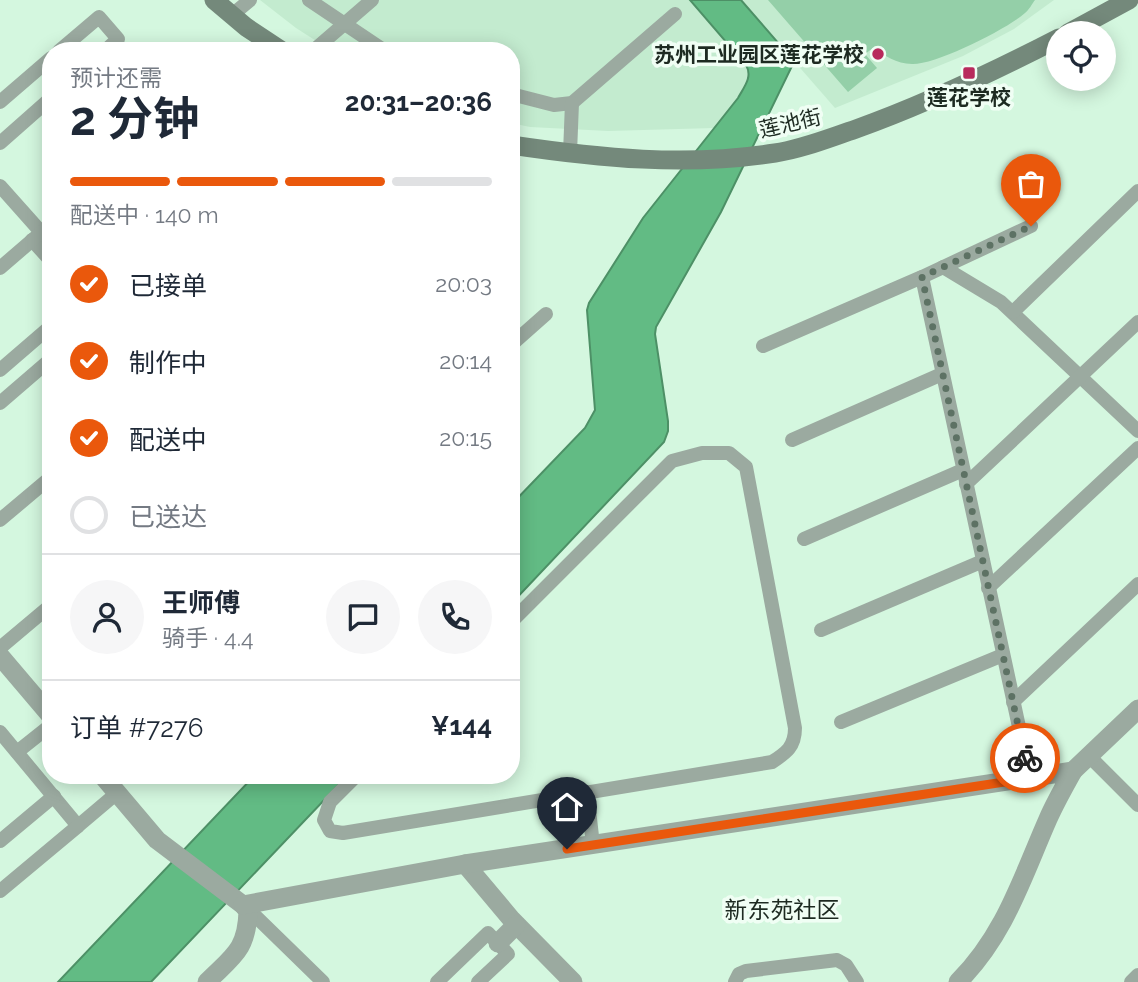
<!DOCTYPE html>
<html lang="zh">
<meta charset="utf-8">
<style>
:root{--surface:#fff;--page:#f6f6f7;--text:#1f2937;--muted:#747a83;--line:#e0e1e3;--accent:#ea580c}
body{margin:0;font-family:Raleway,"Noto Sans SC",sans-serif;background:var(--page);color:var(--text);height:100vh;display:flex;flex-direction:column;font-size:26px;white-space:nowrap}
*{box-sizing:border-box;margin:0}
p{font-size:23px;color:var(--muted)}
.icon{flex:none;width:38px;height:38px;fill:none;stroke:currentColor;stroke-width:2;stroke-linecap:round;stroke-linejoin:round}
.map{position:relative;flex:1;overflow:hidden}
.sheet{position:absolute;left:42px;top:42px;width:478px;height:742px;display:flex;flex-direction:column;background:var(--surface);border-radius:28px;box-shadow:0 4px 18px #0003}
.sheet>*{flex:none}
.fabs{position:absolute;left:1046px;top:21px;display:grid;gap:14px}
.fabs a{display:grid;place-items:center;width:70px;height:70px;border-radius:50%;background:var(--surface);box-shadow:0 4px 18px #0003;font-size:35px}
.pin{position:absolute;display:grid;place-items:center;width:60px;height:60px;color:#fff;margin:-72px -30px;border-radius:50% 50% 50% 0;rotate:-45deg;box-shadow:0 0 7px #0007}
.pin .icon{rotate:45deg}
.courier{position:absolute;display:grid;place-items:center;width:70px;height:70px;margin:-35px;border:5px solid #ea580c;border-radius:50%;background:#fff;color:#222;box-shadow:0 2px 9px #0007}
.overview em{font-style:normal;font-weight:700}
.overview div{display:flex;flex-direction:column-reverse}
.overview{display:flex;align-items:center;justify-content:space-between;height:119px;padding:0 28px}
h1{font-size:46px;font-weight:700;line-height:52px}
.bar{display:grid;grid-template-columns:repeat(4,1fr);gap:10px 7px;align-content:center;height:84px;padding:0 28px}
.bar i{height:9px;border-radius:5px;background:var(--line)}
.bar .active{background:var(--accent)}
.bar p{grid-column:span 4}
.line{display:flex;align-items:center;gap:18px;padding:0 28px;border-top:2px solid var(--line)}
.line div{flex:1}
.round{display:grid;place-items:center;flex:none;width:74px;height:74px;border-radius:37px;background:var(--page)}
ol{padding:0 28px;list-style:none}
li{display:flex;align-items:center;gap:21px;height:77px}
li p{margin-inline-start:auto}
li .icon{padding:7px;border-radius:50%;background:var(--accent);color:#fff;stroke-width:4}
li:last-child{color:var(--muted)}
li i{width:38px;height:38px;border:4px solid var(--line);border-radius:50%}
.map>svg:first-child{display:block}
.built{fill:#c3ebcf}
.green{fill:#94cfa8}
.water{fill:#62bb84;stroke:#4d9066;stroke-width:2}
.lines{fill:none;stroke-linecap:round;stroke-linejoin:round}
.service{stroke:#9baaa0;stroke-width:14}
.minor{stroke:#9baaa0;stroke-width:19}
.secondary{stroke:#74897b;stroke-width:19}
.done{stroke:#5d7264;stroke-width:7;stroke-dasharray:0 12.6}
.route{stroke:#ea580c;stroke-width:9}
.poi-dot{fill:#b82a5c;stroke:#f0fef4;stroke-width:2.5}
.labels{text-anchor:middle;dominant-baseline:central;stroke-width:7;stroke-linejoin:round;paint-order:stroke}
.poi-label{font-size:21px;font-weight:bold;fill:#1d2a21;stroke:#f0fef4;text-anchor:end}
.street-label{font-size:21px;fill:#1d2a21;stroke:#f0fef4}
.neighbourhood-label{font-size:23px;fill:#1d2a21;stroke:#f0fef4}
</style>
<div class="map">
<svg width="1138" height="982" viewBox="0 0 1138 982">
<rect width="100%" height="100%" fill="#d4f7df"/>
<!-- built -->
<g class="built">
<path d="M260,0H690L746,65L749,75L738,98L714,128L608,131L530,127L511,123V51H332L296,28Z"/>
<path d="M741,0H1054L1014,29L963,56L835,108Z"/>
</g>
<!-- green -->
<path class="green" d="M768,0H1035C1032,4 1029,10 1025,13C1007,29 935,65 912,64C896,64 885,55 873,48L865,54L877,68L848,92Z"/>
<!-- water -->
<g class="water">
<path d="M690,0H741L787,53L792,60V66L721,212L656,327L655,334L668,421V431L664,442L511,604V505L585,428L595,410L587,310L589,303L643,218L738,98C744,87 753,77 746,65Z"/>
<path d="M255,775H348L151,982H58Z"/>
</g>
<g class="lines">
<!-- service -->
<g class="service">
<path d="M309,0L385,51"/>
<path d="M232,15L250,0"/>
<path d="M59,51L99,17L118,39L105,51"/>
<path d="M313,51L372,0"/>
<path d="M511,94L554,105L572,103L675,14"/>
<path d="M0,102L51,58"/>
<path d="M0,143L51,98"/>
<path d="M570,153L572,103"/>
<path d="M0,186L41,232"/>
<path d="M32,240L51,261"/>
<path d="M943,267L1001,302L1138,431"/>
<path d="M0,268L51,224"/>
<path d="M922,277L1030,778"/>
<path d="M1013,312L1138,191"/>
<path d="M511,345L546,314"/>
<path d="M763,346L922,277L1031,226"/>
<path d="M0,370L51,326"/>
<path d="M0,403L51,359"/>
<path d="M792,440L942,374"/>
<path d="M966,484L1138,322"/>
<path d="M0,520L51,477"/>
<path d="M804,539L963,470"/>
<path d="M988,588L1138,448"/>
<path d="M821,630L983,561"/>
<path d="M0,648L51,605"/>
<path d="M1013,702L1138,584"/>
<path d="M841,722L1003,655"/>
<path d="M0,732L78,826L117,793"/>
<path d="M17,752L51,725"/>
<path d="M1089,756L1138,805"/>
<path d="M357,775L330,802L324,820L330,831L343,833L772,762C786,753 795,747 795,728L746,467L729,453H702L672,461L511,622"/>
<path d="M587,792L593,845"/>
<path d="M0,841L54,796"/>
<path d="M0,891L78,826"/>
<path d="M244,905L323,982"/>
<path d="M437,982L488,933L508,954L478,982"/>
<path d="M735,982L739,974L746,971L837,960L846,965L857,982"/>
<path d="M1131,982L1138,975"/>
</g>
<!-- minor -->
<g class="minor">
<path d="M0,656L51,716"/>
<path d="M1073,771L1138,709"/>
<path d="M102,775L157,840L243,905L248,911C247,950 233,956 207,982"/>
<path d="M465,864L512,920L573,982"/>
<path d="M243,905L465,864L1073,771C1064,787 1055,803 1048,819C1022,878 1005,935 958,982"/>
<path d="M498,943L516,925"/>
</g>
<!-- secondary -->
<g class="secondary">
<path d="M214,0L246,27L282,51"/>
<path d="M1068,33L1129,0"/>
<path d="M511,145C599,158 686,167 775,153C802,149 829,138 856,129C926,104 993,72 1059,38"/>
</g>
</g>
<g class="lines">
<!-- done -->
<path class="done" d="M1025,758L922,277L1031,226"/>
<!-- route -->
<path class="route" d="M567,849L1030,778L1025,758"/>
</g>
<!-- markers -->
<g class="poi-dot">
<circle cx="878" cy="54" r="7"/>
<rect x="962" y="66" width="14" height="14" rx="3.5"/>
</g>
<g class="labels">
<!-- poi labels -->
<g class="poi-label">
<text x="864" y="54">苏州工业园区莲花学校</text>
<text x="969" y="97" text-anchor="middle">莲花学校</text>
</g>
<!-- street labels -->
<g class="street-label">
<text transform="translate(790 123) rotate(-13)">莲池街</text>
</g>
<!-- neighbourhood labels -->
<g class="neighbourhood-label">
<text x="782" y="909">新东苑社区</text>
</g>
</g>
</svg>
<div class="fabs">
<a><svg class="icon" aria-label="locate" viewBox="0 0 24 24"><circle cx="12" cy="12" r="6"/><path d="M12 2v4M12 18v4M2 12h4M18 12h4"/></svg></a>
</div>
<div class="pin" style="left:1031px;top:226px;background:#ea580c"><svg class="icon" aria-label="bag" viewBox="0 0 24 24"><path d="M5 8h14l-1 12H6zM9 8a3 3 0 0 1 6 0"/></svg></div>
<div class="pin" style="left:567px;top:849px;background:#1f2937"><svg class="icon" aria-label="home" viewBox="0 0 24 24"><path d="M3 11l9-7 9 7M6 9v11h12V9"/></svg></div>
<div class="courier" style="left:1025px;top:758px"><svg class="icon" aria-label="bike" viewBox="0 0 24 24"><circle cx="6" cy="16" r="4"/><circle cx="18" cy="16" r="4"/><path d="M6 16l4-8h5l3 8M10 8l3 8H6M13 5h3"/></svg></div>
<section class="sheet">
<div class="overview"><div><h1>2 分钟</h1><p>预计还需</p></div><em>20:31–20:36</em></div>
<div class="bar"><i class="active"></i><i class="active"></i><i class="active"></i><i></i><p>配送中 · 140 m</p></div>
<ol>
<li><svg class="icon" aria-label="check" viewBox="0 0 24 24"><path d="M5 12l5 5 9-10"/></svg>已接单<p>20:03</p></li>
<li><svg class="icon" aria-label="check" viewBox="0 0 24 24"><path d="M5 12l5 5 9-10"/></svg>制作中<p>20:14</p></li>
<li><svg class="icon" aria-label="check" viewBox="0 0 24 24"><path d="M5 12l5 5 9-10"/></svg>配送中<p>20:15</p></li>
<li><i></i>已送达</li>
</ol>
<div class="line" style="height:126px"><a class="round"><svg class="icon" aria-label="person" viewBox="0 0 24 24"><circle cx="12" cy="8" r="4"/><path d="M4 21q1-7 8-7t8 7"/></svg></a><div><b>王师傅</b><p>骑手 · 4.4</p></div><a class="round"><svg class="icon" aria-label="chat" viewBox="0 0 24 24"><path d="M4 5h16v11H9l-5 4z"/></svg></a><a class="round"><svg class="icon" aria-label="phone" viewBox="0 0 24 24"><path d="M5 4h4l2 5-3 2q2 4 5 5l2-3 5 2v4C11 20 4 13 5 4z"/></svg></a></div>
<div class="line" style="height:91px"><div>订单 #7276</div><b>¥144</b></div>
</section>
</div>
